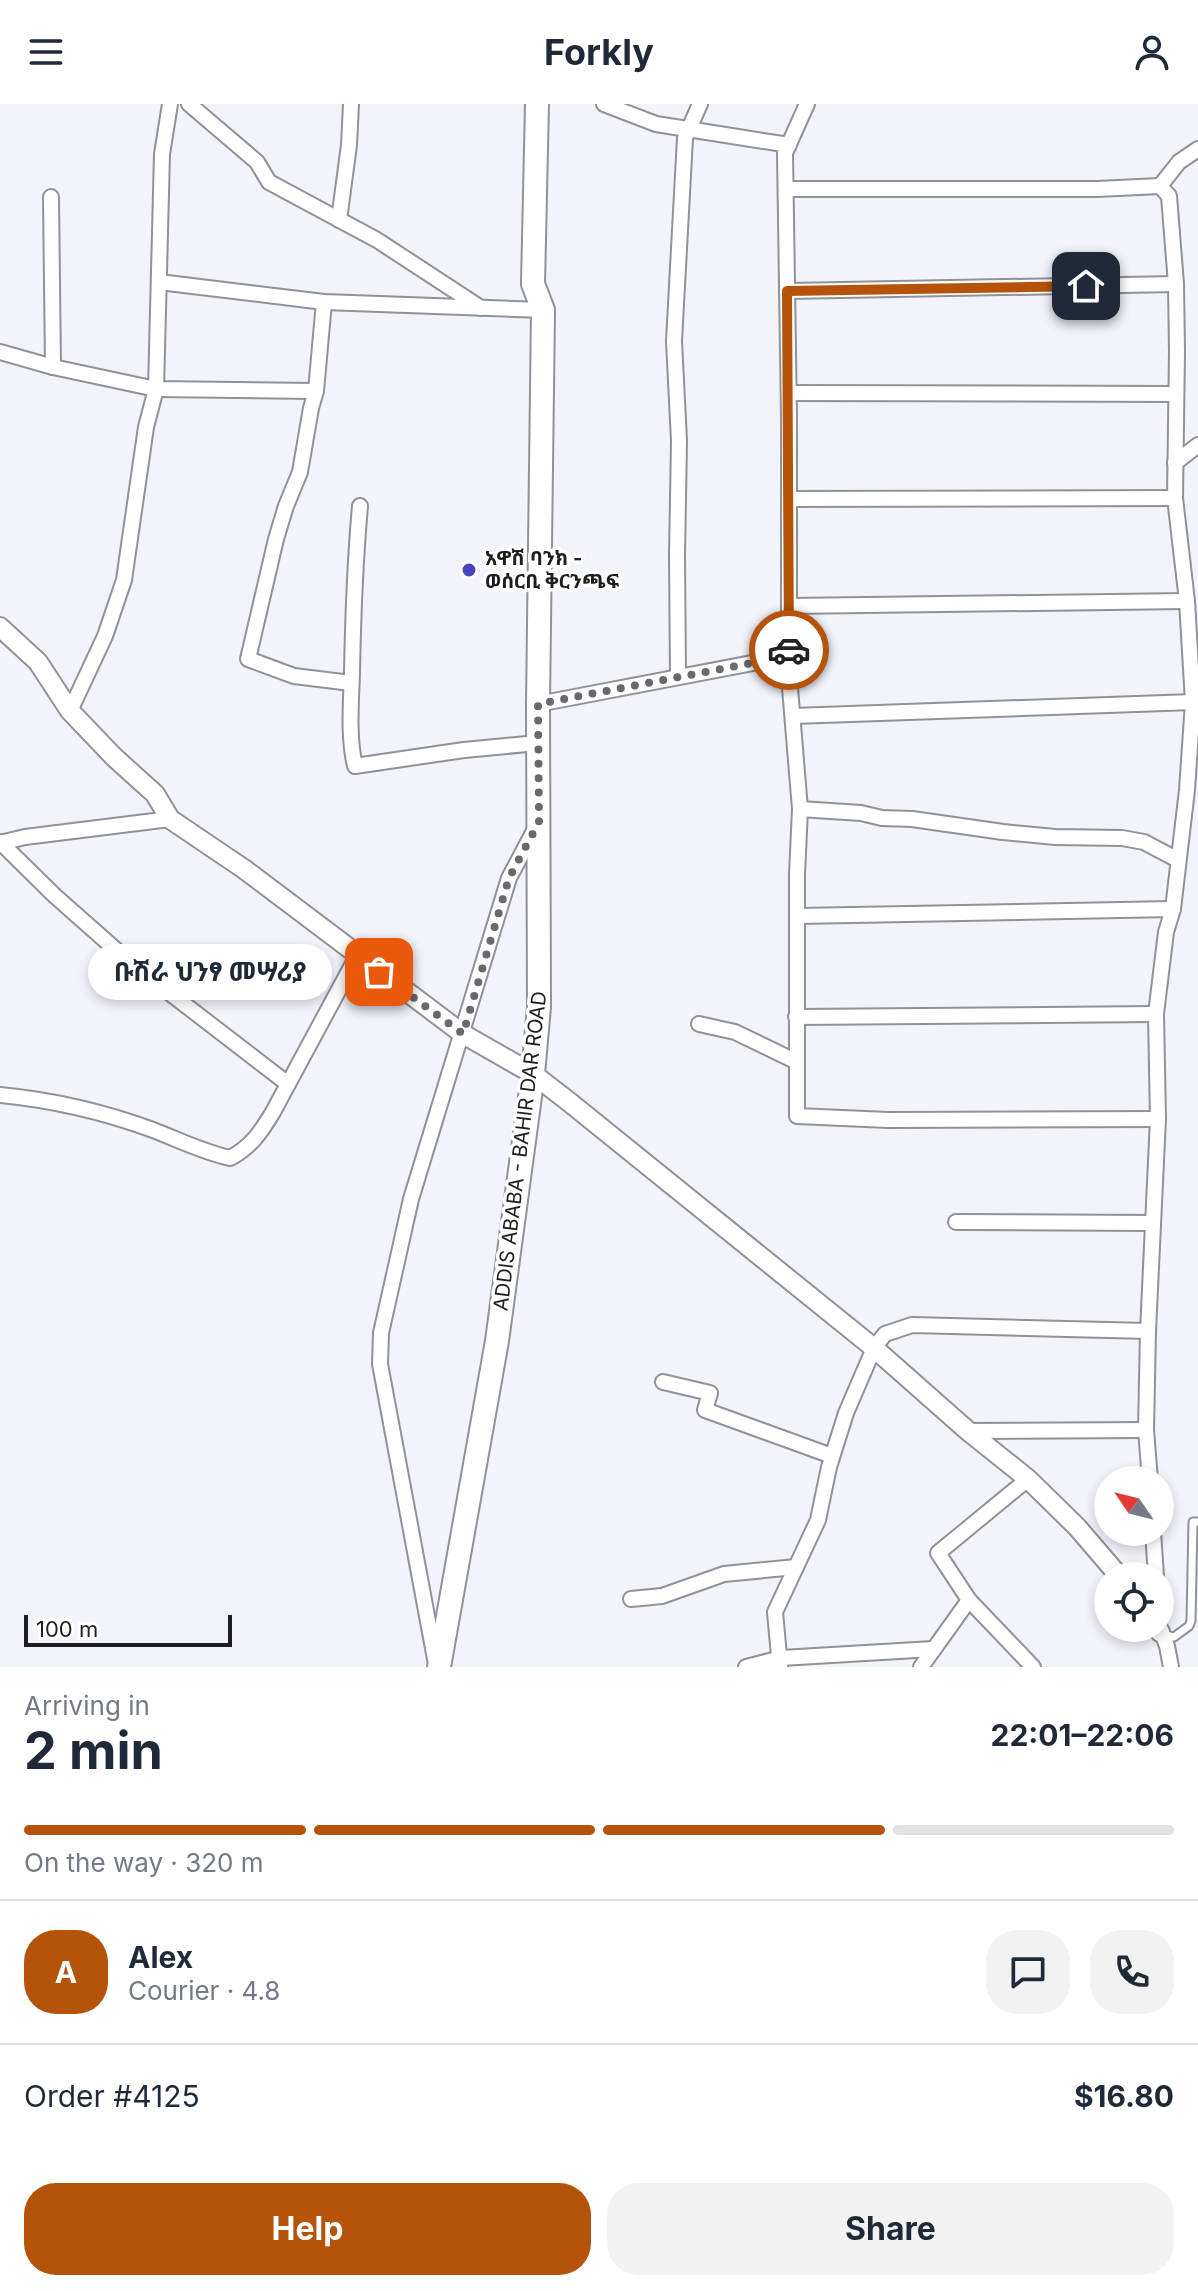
<!DOCTYPE html>
<meta charset="utf-8">
<style>
:root{--surface:#fff;--page:#f2f2f3;--text:#1f2937;--muted:#747a83;--line:#e0e1e3;--accent:#b45309}
body{margin:0;font-family:Inter,"Noto Sans Ethiopic",sans-serif;background:var(--page);color:var(--text);height:100vh;display:flex;flex-direction:column;font-size:30px;white-space:nowrap}
*{box-sizing:border-box;margin:0}
p{font-size:26px;color:var(--muted)}
.icon{flex:none;width:44px;height:44px;fill:none;stroke:currentColor;stroke-width:2;stroke-linecap:round;stroke-linejoin:round}
.map{position:relative;height:1563px;overflow:hidden}
.details{display:flex;flex-direction:column;background:var(--surface);flex:1}
.details>*{flex:none}
.needle{width:52px;rotate:305deg}
.controls{position:absolute;left:1094px;top:1362px;display:grid;gap:16px}
.controls a{display:grid;place-items:center;width:80px;height:80px;border-radius:50%;background:var(--surface);box-shadow:0 4px 12px #0003;font-size:40px}
.scale{position:absolute;left:24px;bottom:20px;width:208px;box-sizing:border-box;padding-left:8px;border:4px solid #1e1e21;border-top:0;font-size:22px;line-height:28px;white-space:nowrap;color:#1e1e21;-webkit-text-stroke:6px #fff;paint-order:stroke}
.pin{position:absolute;display:grid;place-items:center;width:68px;height:68px;color:#fff;margin:-34px;border-radius:16px;box-shadow:0 4px 12px #0006}
.courier{position:absolute;display:grid;place-items:center;width:80px;height:80px;margin:-40px;border:6px solid #b45309;border-radius:50%;background:#fff;color:#222;box-shadow:0 2px 10px #0007}
.bubble{position:absolute;height:56px;border-radius:28px;background:var(--surface);box-shadow:0 4px 12px #0003;font-size:26px;font-weight:700;line-height:56px;text-align:center}
.head em{font-style:normal;font-weight:700}
.head div{display:flex;flex-direction:column-reverse}
.head{display:flex;align-items:center;justify-content:space-between;height:136px;padding:0 24px}
h1{font-size:52px;font-weight:700;line-height:60px}
.bar{display:grid;grid-template-columns:repeat(4,1fr);gap:12px 8px;align-content:center;height:96px;padding:0 24px}
.bar i{height:10px;border-radius:6px;background:var(--line)}
.bar .on{background:var(--accent)}
.bar p{grid-column:span 4}
.line{display:flex;align-items:center;gap:20px;padding:0 24px;border-top:2px solid var(--line)}
.line div{flex:1}
.round{display:grid;place-items:center;flex:none;width:84px;height:84px;border-radius:32px;background:var(--page)}
.cta{display:flex;gap:16px;margin-top:auto;padding:16px 24px}
.cta a{flex:1;height:92px;border-radius:32px;background:var(--accent);color:#fff;font-size:32px;font-weight:700;line-height:92px;text-align:center}
.cta a+a{background:var(--page);color:var(--text)}
header{display:flex;justify-content:space-between;align-items:center;height:104px;padding:0 24px;background:var(--surface);font-size:36px;font-weight:700}
.map>svg:first-child{display:block}
.lines{fill:none;stroke-linecap:round;stroke-linejoin:round}
.service-casing{stroke:#909199;stroke-width:11}
.minor-casing{stroke:#909199;stroke-width:18}
.tertiary-casing{stroke:#909199;stroke-width:22}
.trunk-casing{stroke:#909199;stroke-width:26}
.service{stroke:#fff;stroke-width:7}
.minor{stroke:#fff;stroke-width:14}
.tertiary{stroke:#fff;stroke-width:18}
.trunk{stroke:#fff;stroke-width:22}
.done{stroke:#68696e;stroke-width:8;stroke-dasharray:0 14.4}
.route{stroke:#b45309;stroke-width:10}
.poi-dot{fill:#4845bb;stroke:#fff;stroke-width:3}
.labels{text-anchor:middle;dominant-baseline:central;stroke-width:7;stroke-linejoin:round;paint-order:stroke}
.poi-label{font-size:20px;font-weight:bold;fill:#1e1e21;stroke:#fff;text-anchor:start}
.street-label{font-size:20px;fill:#1e1e21;stroke:#fff}
</style>
<header><svg class="icon" aria-label="menu" viewBox="0 0 24 24"><path d="M4 6h16M4 12h16M4 18h16"/></svg>Forkly<svg class="icon" aria-label="person" viewBox="0 0 24 24"><circle cx="12" cy="8" r="4"/><path d="M4 21q1-7 8-7t8 7"/></svg></header>
<div class="map">
<svg width="1198" height="1563" viewBox="0 0 1198 1563">
<rect width="100%" height="100%" fill="#f2f4fc"/>
<g class="lines">
<!-- service casing -->
<g class="service-casing">
<path id="service" d="M1165,1531L1174,1533L1189,1522L1191,1517L1193,1418H1198"/>
</g>
<!-- minor casing -->
<g class="minor-casing">
<g id="minor">
<path d="M189,0L257,58L269,78L377,136L481,204"/>
<path d="M604,0L656,20L789,41"/>
<path d="M807,0L785,49L789,313V572L800,705L797,770V1012L888,1016L1158,1015"/>
<path d="M1160,82L1179,58L1198,45"/>
<path d="M786,85H1097L1160,82L1169,92L1176,180L1177,247L1175,394L1187,497L1193,598L1187,686L1173,805L1166,828L1156,910L1158,1015L1148,1227L1146,1326L1150,1376"/>
<path d="M51,93L53,263"/>
<path d="M339,116L349,41L351,0"/>
<path d="M159,178L324,198L543,206"/>
<path d="M787,187L1176,180"/>
<path d="M0,248L53,263L156,285L316,287L324,198"/>
<path d="M316,287L311,304L300,368L286,402L276,435L248,555L294,572L351,579"/>
<path d="M789,289L1176,290"/>
<path d="M1175,359L1198,341"/>
<path d="M789,395L1175,394"/>
<path d="M360,402C355,458 353,513 352,569C351,600 348,632 355,662L464,646L538,639"/>
<path d="M789,502L1187,497"/>
<path d="M678,572L677,452L679,337L674,237L685,34L700,0"/>
<path d="M538,600L789,552"/>
<path d="M70,607L105,532L124,476L146,323L156,285L162,50L170,0"/>
<path d="M793,612L1193,598"/>
<path d="M800,705L861,709L882,714L912,715L1003,728L1055,733L1122,734L1144,738L1178,756"/>
<path d="M0,738L55,792L132,860L288,980"/>
<path d="M0,739L25,733L170,715"/>
<path d="M797,812L1173,805"/>
<path d="M796,913L1156,910"/>
<path d="M699,920L735,928L797,958"/>
<path d="M0,991C52,996 104,1008 153,1026C179,1036 203,1048 230,1054C251,1043 261,1028 273,1008L357,852"/>
<path d="M956,1118L1153,1119"/>
<path d="M663,1278L710,1289L705,1306L832,1352"/>
<path d="M968,1327L1146,1326"/>
<path d="M1028,1375L938,1449L969,1496L1033,1563"/>
<path d="M1153,1428L1156,1472"/>
<path d="M631,1495L662,1492L724,1470L796,1463"/>
<path d="M1160,1524L1167,1542L1171,1563"/>
<path d="M435,1555L380,1260L381,1229L411,1095L509,774L535,725"/>
<path d="M746,1563L781,1554L933,1545"/>
<path d="M780,1563L775,1508L818,1416L829,1363L846,1309L874,1244L885,1230L912,1221L1148,1227"/>
<path d="M921,1563L969,1496"/>
</g>
</g>
<!-- tertiary casing -->
<g class="tertiary-casing">
<g id="tertiary">
<path d="M0,523L38,558L70,607L114,653L155,690L170,715L244,765L463,930L533,970L568,997L874,1244L968,1327L1028,1375L1077,1423L1119,1472"/>
<path d="M1157,1524L1160,1528"/>
</g>
</g>
<!-- trunk casing -->
<g class="trunk-casing">
<path id="trunk" d="M439,1563L497,1237L533,970L539,903L538,600L543,206L533,180L537,0"/>
</g>
<!-- service -->
<use href="#service" class="service"/>
<!-- minor -->
<use href="#minor" class="minor"/>
<!-- tertiary -->
<use href="#tertiary" class="tertiary"/>
<!-- trunk -->
<use href="#trunk" class="trunk"/>
</g>
<g class="lines">
<!-- done -->
<path class="done" d="M379,868L463,930L509,774L539,718L538,600L789,552V546"/>
<!-- route -->
<path class="route" d="M789,546L787,187L1086,182"/>
</g>
<!-- markers -->
<circle class="poi-dot" cx="469" cy="466" r="8"/>
<g class="labels">
<!-- poi labels -->
<g class="poi-label">
<text x="485" y="454">አዋሽ ባንክ -<tspan x="485" dy="23">ወሰርቢ ቅርንጫፍ</tspan></text>
</g>
<!-- street labels -->
<g class="street-label">
<text transform="translate(520 1047) rotate(-83)">ADDIS ABABA - BAHIR DAR ROAD</text>
</g>
</g>
</svg>
<div class="controls">
<a><svg class="needle" viewBox="-14 -14 28 28"><path d="M0-13l5 13h-10z" fill="#e53935"/><path d="M0 13l5-13h-10z" fill="#747a83"/></svg></a>
<a><svg class="icon" aria-label="locate" viewBox="0 0 24 24"><circle cx="12" cy="12" r="6"/><path d="M12 2v4M12 18v4M2 12h4M18 12h4"/></svg></a>
</div>
<div class="scale">100 m</div>
<div class="pin" style="left:379px;top:868px;background:#ea580c"><svg class="icon" aria-label="bag" viewBox="0 0 24 24"><path d="M5 8h14l-1 12H6zM9 8a3 3 0 0 1 6 0"/></svg></div>
<div class="pin" style="left:1086px;top:182px;background:#1f2937"><svg class="icon" aria-label="home" viewBox="0 0 24 24"><path d="M3 11l9-7 9 7M6 9v11h12V9"/></svg></div>
<div class="courier" style="left:789px;top:546px"><svg class="icon" aria-label="car" viewBox="0 0 24 24"><path d="M5 17H2v-5l4-1 3-4h7l3 4 3 1v5h-3M9 17h6M6 11h13"/><circle cx="7" cy="17" r="2"/><circle cx="17" cy="17" r="2"/></svg></div>
<div class="bubble" style="left:88px;top:840px;width:244px">ቡሽራ ህንፃ መሣሪያ</div>
</div>
<section class="details">
<div class="head"><div><h1>2 min</h1><p>Arriving in</p></div><em>22:01–22:06</em></div>
<div class="bar"><i class="on"></i><i class="on"></i><i class="on"></i><i></i><p>On the way · 320 m</p></div>
<div class="line" style="height:144px"><b class="round" style="background:var(--accent);color:#fff">A</b><div><b>Alex</b><p>Courier · 4.8</p></div><a class="round"><svg class="icon" aria-label="chat" viewBox="0 0 24 24"><path d="M4 5h16v11H9l-5 4z"/></svg></a><a class="round"><svg class="icon" aria-label="phone" viewBox="0 0 24 24"><path d="M5 4h4l2 5-3 2q2 4 5 5l2-3 5 2v4C11 20 4 13 5 4z"/></svg></a></div>
<div class="line" style="height:104px"><div>Order #4125</div><b>$16.80</b></div>
<div class="cta"><a>Help</a><a>Share</a></div>
</section>
